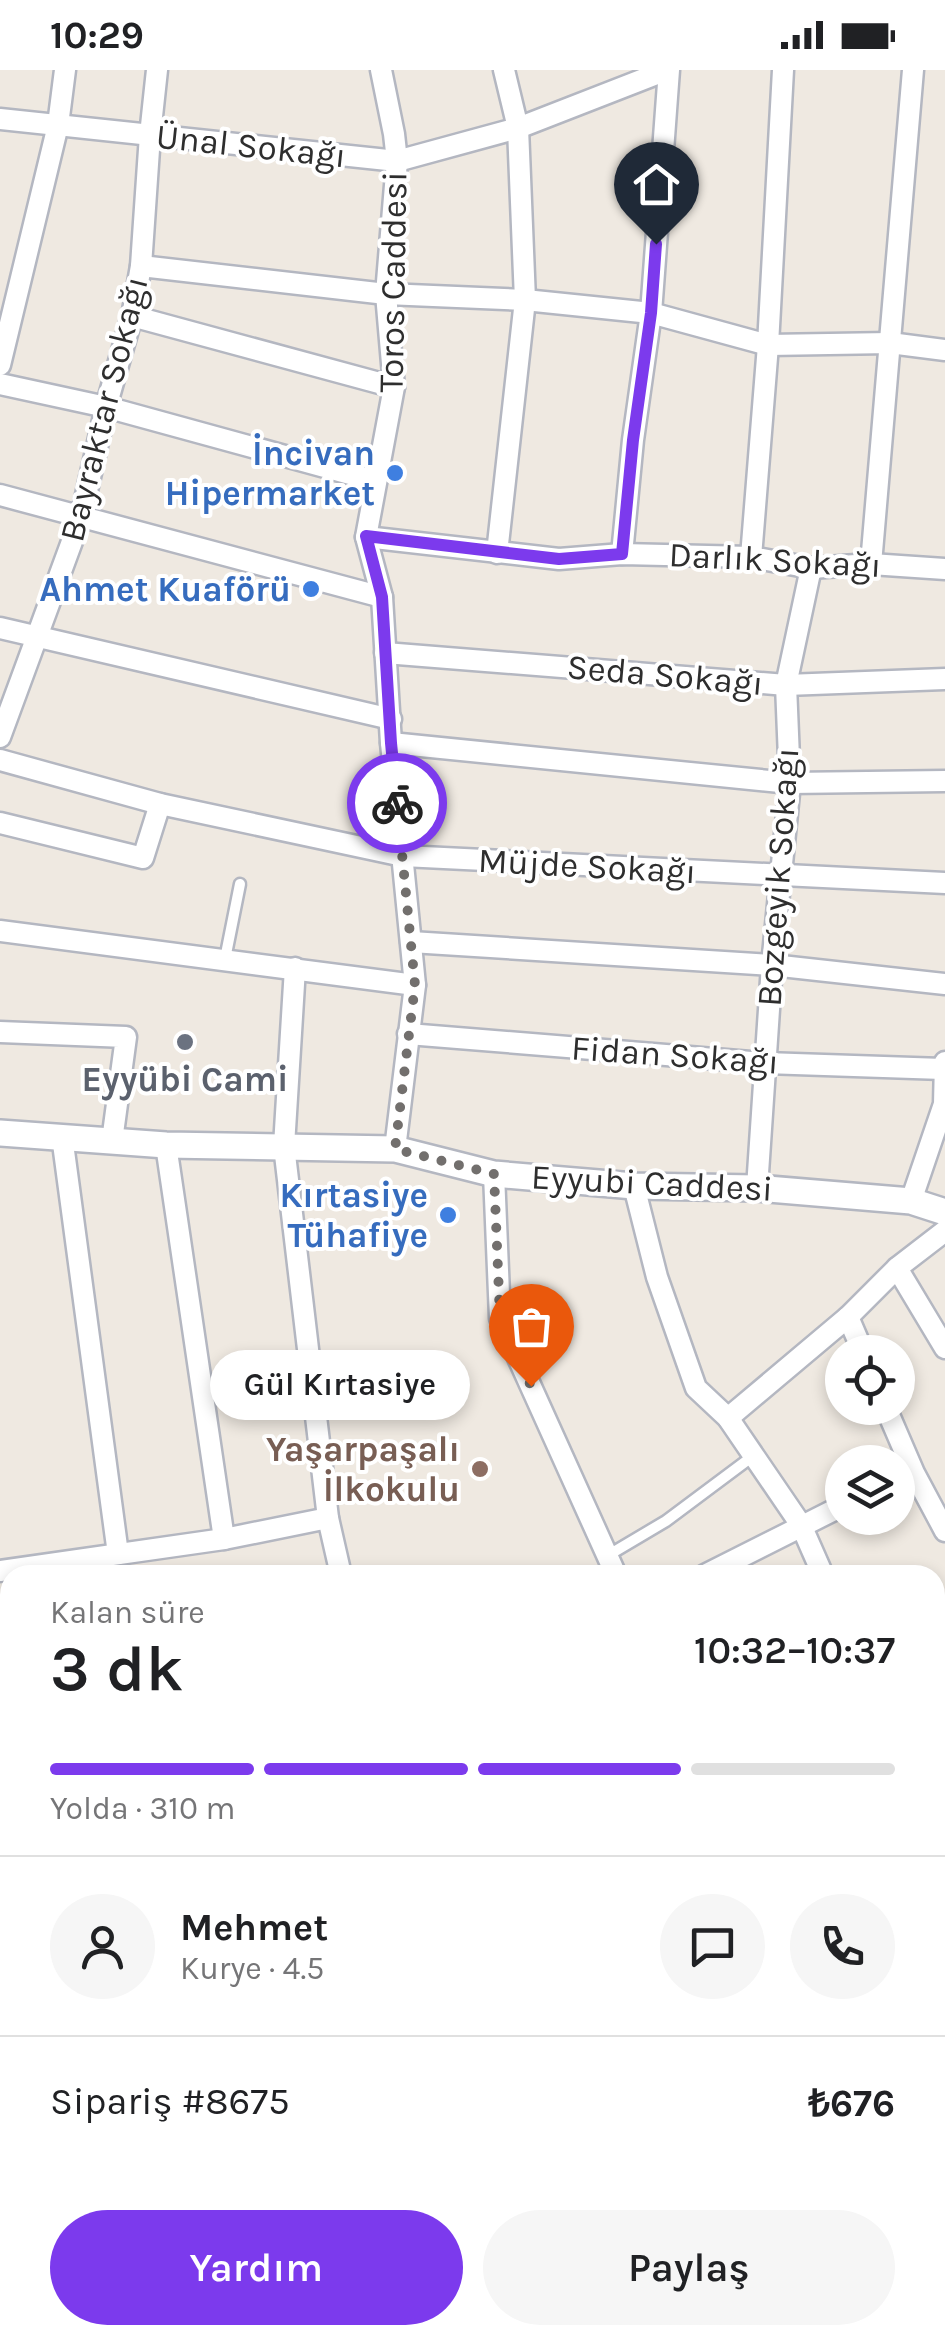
<!DOCTYPE html>
<html lang="tr">
<meta charset="utf-8">
<style>
:root{--surface:#fff;--page:#f6f6f6;--text:#202124;--muted:#757577;--line:#e0e0e0;--accent:#7c3aed}
body{margin:0;font-family:Karla,sans-serif;background:var(--page);color:var(--text);height:100vh;display:flex;flex-direction:column;font-size:38px;white-space:nowrap}
*{box-sizing:border-box;margin:0}
p{font-size:32px;color:var(--muted)}
.icon{flex:none;width:55px;height:55px;fill:none;stroke:currentColor;stroke-width:2;stroke-linecap:round;stroke-linejoin:round}
.map{position:relative;flex:1;overflow:hidden}
.details{position:absolute;left:0px;top:1495px;width:945px;height:780px;display:flex;flex-direction:column;background:var(--surface);border-radius:30px 30px 0 0;box-shadow:0 5px 15px #0003}
.details>*{flex:none}
.tools{position:absolute;left:825px;top:1265px;display:grid;gap:20px}
.tools a{display:grid;place-items:center;width:90px;height:90px;border-radius:50%;background:var(--surface);box-shadow:0 5px 15px #0003;font-size:50px}
.pin{position:absolute;display:grid;place-items:center;width:85px;height:85px;color:#fff;margin:-102px -42px;border-radius:50% 50% 50% 0;rotate:-45deg;box-shadow:0 0 10px #0007}
.pin .icon{rotate:45deg}
.courier{position:absolute;display:grid;place-items:center;width:100px;height:100px;margin:-50px;border:8px solid #7c3aed;border-radius:50%;background:#fff;color:#222;box-shadow:0 2px 12px #0007}
.bubble{position:absolute;height:70px;border-radius:35px;background:var(--surface);box-shadow:0 5px 15px #0003;font-size:32px;font-weight:600;line-height:70px;text-align:center}
.overview em{font-style:normal;font-weight:600}
.overview div{display:flex;flex-direction:column-reverse}
.overview{display:flex;align-items:center;justify-content:space-between;height:170px;padding:0 50px}
h1{font-size:65px;font-weight:600;line-height:75px}
.bar{display:grid;grid-template-columns:repeat(4,1fr);gap:15px 10px;align-content:center;height:120px;padding:0 50px}
.bar i{height:12px;border-radius:8px;background:var(--line)}
.bar .selected{background:var(--accent)}
.bar p{grid-column:span 4}
.line{display:flex;align-items:center;gap:25px;padding:0 50px;border-top:2px solid var(--line)}
.line div{flex:1}
.round{display:grid;place-items:center;flex:none;width:105px;height:105px;border-radius:52px;background:var(--page)}
.button{display:flex;gap:20px;margin-top:auto;padding:20px 50px}
.button a{flex:1;height:115px;border-radius:60px;background:var(--accent);color:#fff;font-size:40px;font-weight:600;line-height:115px;text-align:center}
.button a+a{background:var(--page);color:var(--text)}
.status{display:flex;justify-content:space-between;align-items:center;height:70px;padding:0 50px;background:var(--surface);direction:ltr}
.status svg{height:28px;fill:currentColor}
.map>svg:first-child{display:block}
.park{fill:url(#park-dots)}
.pitch{fill:#c9ec9a}
.water{fill:#75cff0}
.lines{fill:none;stroke-linecap:round;stroke-linejoin:round}
.service-casing{stroke:#b4b7c1;stroke-width:15}
.minor-casing{stroke:#b4b7c1;stroke-width:25}
.tertiary-casing{stroke:#b4b7c1;stroke-width:30}
.service{stroke:#fff;stroke-width:10}
.minor{stroke:#fff;stroke-width:20}
.tertiary{stroke:#fff;stroke-width:25}
.done{stroke:#726f6d;stroke-width:10;stroke-dasharray:0 18}
.route{stroke:#7c3aed;stroke-width:12}
.shop-dot{fill:#3f7fe0;stroke:#fff;stroke-width:4}
.worship-dot{fill:#6b7280;stroke:#fff;stroke-width:4}
.education-dot{fill:#8d6e63;stroke:#fff;stroke-width:4}
.labels{text-anchor:middle;dominant-baseline:central;stroke-width:8;stroke-linejoin:round;paint-order:stroke}
.street-label{font-size:35px;fill:#2e2e2e;stroke:#fff}
.shop-label{font-size:35px;font-weight:bold;fill:#366cbe;stroke:#fff;text-anchor:end}
.worship-label{font-size:35px;font-weight:bold;fill:#5b616d;stroke:#fff}
.education-label{font-size:35px;font-weight:bold;fill:#785e54;stroke:#fff;text-anchor:end}
</style>
<div class="status"><b>10:29</b><svg viewBox="0 0 49 12"><path d="M0 12V9h3v3zM5 12V6h3v6zM10 12V3h3v9zM15 12V0h3v12zM26 1h20v11H26zM47 4h2v5h-2z"/></svg></div>
<div class="map">
<svg width="945" height="2275" viewBox="0 0 945 2275">
<defs>
<pattern id="park-dots" width="8" height="8" patternUnits="userSpaceOnUse" patternTransform="scale(2.5)"><rect width="8" height="8" fill="#b6e59e"/><path d="M2 2h.1M6 6h.1" fill="none" stroke="#9dc588" stroke-width="1.8" stroke-linecap="round"/></pattern>
</defs>
<rect width="100%" height="100%" fill="#efe9e1"/>
<!-- park -->
<path class="park" d="M10,1805V2265H172L168,2275H0V1806Z"/>
<!-- pitch -->
<path class="pitch" d="M935,1840L945,1856V1964L935,1969Z"/>
<!-- water -->
<path class="water" d="M0,1948H10V2040L0,2058Z"/>
<g class="lines">
<!-- service casing -->
<g class="service-casing">
<g id="service">
<path d="M225,889L240,814"/>
<path d="M607,1486L666,1451L753,1386"/>
</g>
</g>
<!-- minor casing -->
<g class="minor-casing">
<g id="minor">
<path d="M381,0L394,64L397,91L386,224L394,317L366,467L382,527L391,673L415,915L395,1079"/>
<path d="M0,49L397,91L518,58L667,0"/>
<path d="M141,196L386,224L525,230L651,243L768,275L890,273L945,280"/>
<path d="M132,246L394,317"/>
<path d="M0,295L58,55L65,0"/>
<path d="M0,314L106,337L376,411"/>
<path d="M0,425L382,527"/>
<path d="M366,467L559,489L622,484L751,487L811,498L871,494L945,499"/>
<path d="M497,483L525,230L518,58L504,0"/>
<path d="M622,484L633,370L651,243L669,0"/>
<path d="M751,487L768,275L783,0"/>
<path d="M871,494L913,0"/>
<path d="M0,558L391,649"/>
<path d="M385,583L786,615L945,609"/>
<path d="M0,667L81,447L106,337L132,246L141,196L150,65L157,0"/>
<path d="M391,673L790,713L945,711"/>
<path d="M0,690L160,734L403,786L945,813"/>
<path d="M0,753L143,788L160,734"/>
<path d="M0,861L415,915"/>
<path d="M411,872L772,895L945,914"/>
<path d="M295,898L284,1076L328,1448L341,1505"/>
<path d="M0,962L126,967L112,1071"/>
<path d="M408,964L765,993L943,999"/>
<path d="M62,1066L118,1484"/>
<path d="M166,1075L224,1469"/>
<path d="M494,1104L500,1248L616,1505"/>
<path d="M634,1116L657,1207L696,1318L728,1348L801,1455L823,1505"/>
<path d="M757,1118L772,895L790,713L786,615L811,498"/>
<path d="M911,1131L944,1034L945,992"/>
<path d="M897,1198L945,1278"/>
<path d="M848,1247L863,1282"/>
<path d="M886,1338L914,1403L945,1461"/>
<path d="M728,1348L848,1247L897,1198L945,1161"/>
<path d="M0,1501L224,1469L328,1448"/>
<path d="M705,1505L842,1436"/>
<path d="M0,1632L10,1631"/>
<path d="M935,1666L945,1661"/>
<path d="M0,1761L10,1760"/>
<path d="M935,1798L945,1818"/>
<path d="M935,1987L945,1982"/>
<path d="M935,2258L945,2266"/>
<path d="M295,2265L316,2275"/>
<path d="M646,2265L673,2275"/>
<path d="M215,2275L222,2265"/>
</g>
</g>
<!-- tertiary casing -->
<g class="tertiary-casing">
<g id="tertiary">
<path d="M0,1063L166,1075L395,1079L494,1104L634,1116L757,1118L911,1131L945,1142"/>
<path d="M935,2110L945,2105"/>
<path d="M704,2275L713,2265"/>
</g>
</g>
<!-- service -->
<use href="#service" class="service"/>
<!-- minor -->
<use href="#minor" class="minor"/>
<!-- tertiary -->
<use href="#tertiary" class="tertiary"/>
</g>
<g class="lines">
<!-- done -->
<path class="done" d="M397,733L415,915L395,1079L494,1104L500,1248L531,1316"/>
<!-- route -->
<path class="route" d="M397,733L391,673L382,527L366,466L559,489L622,484L633,370L651,243L656,174"/>
</g>
<!-- markers -->
<g class="shop-dot">
<circle cx="395" cy="403" r="10"/>
<circle cx="311" cy="519" r="10"/>
<circle cx="448" cy="1145" r="10"/>
</g>
<circle class="worship-dot" cx="185" cy="972" r="10"/>
<circle class="education-dot" cx="480" cy="1399" r="10"/>
<g class="labels">
<!-- street labels -->
<g class="street-label">
<text transform="translate(251 76) rotate(6)">Ünal Sokağı</text>
<text transform="translate(393 212) rotate(-89)">Toros Caddesi</text>
<text transform="translate(104 339) rotate(-76)">Bayraktar Sokağı</text>
<text transform="translate(775 490) rotate(3)">Darlık Sokağı</text>
<text transform="translate(665 605) rotate(5)">Seda Sokağı</text>
<text transform="translate(587 796) rotate(3)">Müjde Sokağı</text>
<text transform="translate(778 807) rotate(-86)">Bozgeyik Sokağı</text>
<text transform="translate(675 985) rotate(4)">Fidan Sokağı</text>
<text transform="translate(652 1113) rotate(3)">Eyyubi Caddesi</text>
</g>
<!-- shop labels -->
<g class="shop-label">
<text x="375" y="383">İncivan<tspan x="375" dy="40">Hipermarket</tspan></text>
<text x="291" y="519">Ahmet Kuaförü</text>
<text x="428" y="1125">Kırtasiye<tspan x="428" dy="40">Tühafiye</tspan></text>
</g>
<!-- worship labels -->
<g class="worship-label">
<text x="185" y="1009">Eyyübi Cami</text>
</g>
<!-- education labels -->
<g class="education-label">
<text x="460" y="1379">Yaşarpaşalı<tspan x="460" dy="40">İlkokulu</tspan></text>
</g>
</g>
</svg>
<div class="tools">
<a><svg class="icon" aria-label="locate" viewBox="0 0 24 24"><circle cx="12" cy="12" r="6"/><path d="M12 2v4M12 18v4M2 12h4M18 12h4"/></svg></a>
<a><svg class="icon" aria-label="layers" viewBox="0 0 24 24"><path d="M12 4l9 5-9 5-9-5zM3 14l9 5 9-5"/></svg></a>
</div>
<div class="pin" style="left:531px;top:1316px;background:#ea580c"><svg class="icon" aria-label="bag" viewBox="0 0 24 24"><path d="M5 8h14l-1 12H6zM9 8a3 3 0 0 1 6 0"/></svg></div>
<div class="pin" style="left:656px;top:174px;background:#1f2937"><svg class="icon" aria-label="home" viewBox="0 0 24 24"><path d="M3 11l9-7 9 7M6 9v11h12V9"/></svg></div>
<div class="courier" style="left:397px;top:733px"><svg class="icon" aria-label="bike" viewBox="0 0 24 24"><circle cx="6" cy="16" r="4"/><circle cx="18" cy="16" r="4"/><path d="M6 16l4-8h5l3 8M10 8l3 8H6M13 5h3"/></svg></div>
<div class="bubble" style="left:210px;top:1280px;width:260px">Gül Kırtasiye</div>
<section class="details">
<div class="overview"><div><h1>3 dk</h1><p>Kalan süre</p></div><em>10:32–10:37</em></div>
<div class="bar"><i class="selected"></i><i class="selected"></i><i class="selected"></i><i></i><p>Yolda · 310 m</p></div>
<div class="line" style="height:180px"><a class="round"><svg class="icon" aria-label="person" viewBox="0 0 24 24"><circle cx="12" cy="8" r="4"/><path d="M4 21q1-7 8-7t8 7"/></svg></a><div><b>Mehmet</b><p>Kurye · 4.5</p></div><a class="round"><svg class="icon" aria-label="chat" viewBox="0 0 24 24"><path d="M4 5h16v11H9l-5 4z"/></svg></a><a class="round"><svg class="icon" aria-label="phone" viewBox="0 0 24 24"><path d="M5 4h4l2 5-3 2q2 4 5 5l2-3 5 2v4C11 20 4 13 5 4z"/></svg></a></div>
<div class="line" style="height:130px"><div>Sipariş #8675</div><b>₺676</b></div>
<div class="button"><a>Yardım</a><a>Paylaş</a></div>
</section>
</div>
